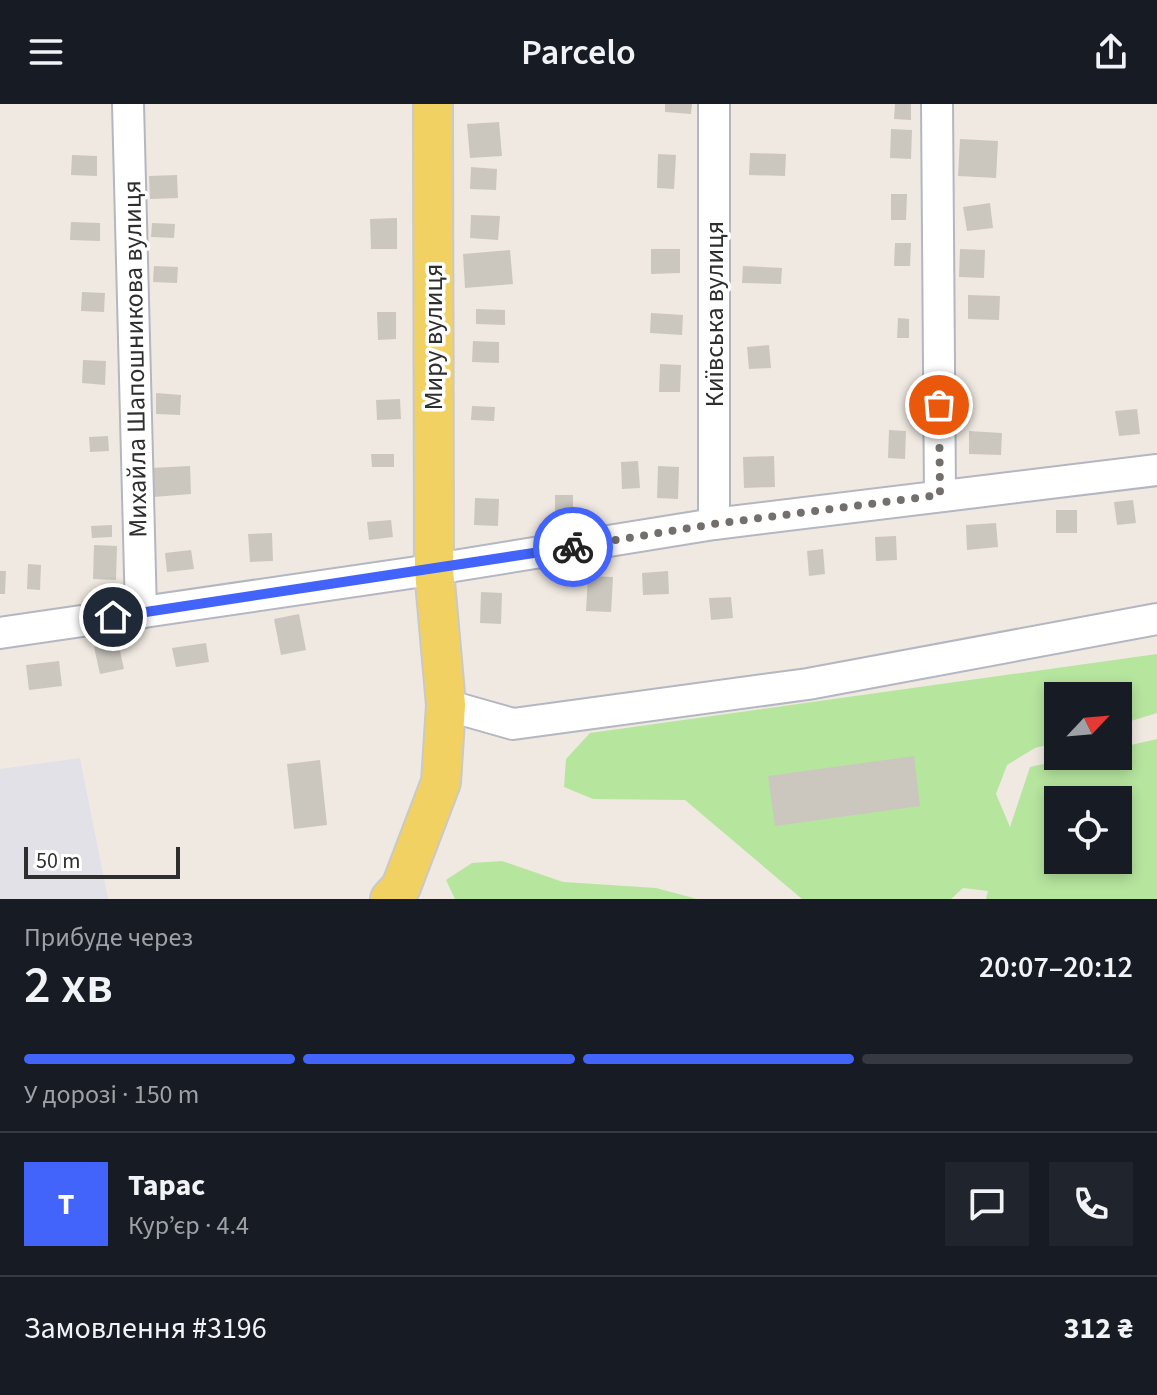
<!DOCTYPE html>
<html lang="uk">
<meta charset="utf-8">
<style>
:root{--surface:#171b24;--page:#20242c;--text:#f1f3f6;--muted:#9ea1a6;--line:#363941;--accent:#4264fb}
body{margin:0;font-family:"Source Sans 3",sans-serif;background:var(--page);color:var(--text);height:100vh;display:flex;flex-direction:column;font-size:30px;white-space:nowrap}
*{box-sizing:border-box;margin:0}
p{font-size:26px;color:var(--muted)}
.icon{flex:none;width:44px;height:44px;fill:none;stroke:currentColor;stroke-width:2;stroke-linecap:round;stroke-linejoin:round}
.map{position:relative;height:795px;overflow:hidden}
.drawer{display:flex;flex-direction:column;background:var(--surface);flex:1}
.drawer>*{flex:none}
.needle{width:52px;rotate:64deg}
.buttons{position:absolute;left:1044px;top:578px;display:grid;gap:16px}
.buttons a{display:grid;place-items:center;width:88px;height:88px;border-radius:0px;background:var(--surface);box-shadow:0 4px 12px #0003;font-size:40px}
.scale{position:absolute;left:24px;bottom:20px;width:156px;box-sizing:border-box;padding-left:8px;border:4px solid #2e2e2e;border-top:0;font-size:22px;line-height:28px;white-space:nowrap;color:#2e2e2e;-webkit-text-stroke:6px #fff;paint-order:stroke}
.pin{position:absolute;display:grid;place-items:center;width:68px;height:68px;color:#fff;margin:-34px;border:4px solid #fff;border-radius:50%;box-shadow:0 2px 8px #0007}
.courier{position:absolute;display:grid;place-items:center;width:80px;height:80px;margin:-40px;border:6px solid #4264fb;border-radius:50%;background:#fff;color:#222;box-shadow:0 2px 10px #0007}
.headline em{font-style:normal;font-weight:600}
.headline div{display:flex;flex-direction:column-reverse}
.headline{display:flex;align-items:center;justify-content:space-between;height:136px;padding:0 24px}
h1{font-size:52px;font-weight:600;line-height:60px}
.bar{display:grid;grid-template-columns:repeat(4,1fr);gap:12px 8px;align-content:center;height:96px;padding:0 24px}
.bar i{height:10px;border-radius:6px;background:var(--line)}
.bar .on{background:var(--accent)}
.bar p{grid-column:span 4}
.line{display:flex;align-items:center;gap:20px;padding:0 24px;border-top:2px solid var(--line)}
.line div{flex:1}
.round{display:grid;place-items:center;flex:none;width:84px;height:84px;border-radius:0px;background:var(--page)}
header{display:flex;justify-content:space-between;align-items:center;height:104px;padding:0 24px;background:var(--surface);font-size:36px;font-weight:600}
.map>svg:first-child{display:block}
.industrial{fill:#e3e1e8}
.green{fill:#b6e59e;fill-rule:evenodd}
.building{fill:#cbc7bf}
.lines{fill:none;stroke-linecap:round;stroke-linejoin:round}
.minor-casing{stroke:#b4b7c1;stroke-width:34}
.major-casing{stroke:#c9c9c9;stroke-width:42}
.minor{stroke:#fff;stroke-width:30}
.major{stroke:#f2d163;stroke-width:38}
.done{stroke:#726f6d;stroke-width:8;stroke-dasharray:0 14.4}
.route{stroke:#4264fb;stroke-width:10}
.labels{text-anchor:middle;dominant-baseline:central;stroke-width:7;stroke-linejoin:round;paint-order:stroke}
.street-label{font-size:26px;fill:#2e2e2e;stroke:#fff}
</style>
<header><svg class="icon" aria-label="menu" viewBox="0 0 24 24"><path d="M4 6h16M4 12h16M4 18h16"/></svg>Parcelo<svg class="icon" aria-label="share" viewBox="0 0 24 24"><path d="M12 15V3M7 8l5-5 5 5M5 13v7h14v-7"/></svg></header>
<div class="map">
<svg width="1157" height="795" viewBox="0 0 1157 795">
<rect width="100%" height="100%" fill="#efe9e1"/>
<!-- industrial -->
<path class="industrial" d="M80,654L108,795H0V665Z"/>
<!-- green -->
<g class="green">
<path d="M1157,550V609L1118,621V592H1058V638L1035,644L1007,661L996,690L1010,723L1030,663L1080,652H1118V644L1157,635V795H986L988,787L963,784L951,795H802L685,696L593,695L564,683L566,655L590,629ZM1058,696H1118V756H1058Z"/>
<path d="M502,757L563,778L656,784L697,795H455L446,776L472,759Z"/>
</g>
<!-- building -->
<g class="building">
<path d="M665,0H692L691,10L665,8Z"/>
<path d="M895,0H911V16L894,15Z"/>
<path d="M499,18L502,52L470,54L467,20Z"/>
<path d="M891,25L912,26L911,55L890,54Z"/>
<path d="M960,35L998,37L996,74L958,72Z"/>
<path d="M750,49L786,50L785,72L749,71Z"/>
<path d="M658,50L676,51L674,85L657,84Z"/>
<path d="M72,51L97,52V72L71,71Z"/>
<path d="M471,63L497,65L496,86L470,85Z"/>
<path d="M177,71L178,94L150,95L149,72Z"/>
<path d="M891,90H907L906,116H891Z"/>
<path d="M990,99L993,124L967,127L963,103Z"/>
<path d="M471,111L500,112L498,136L470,134Z"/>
<path d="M397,114V145H371L370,115Z"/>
<path d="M71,118L100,119V137L70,136Z"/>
<path d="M152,119L175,120L174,134L151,133Z"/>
<path d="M895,139H911L910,162H894Z"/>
<path d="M651,145H680V169L651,170Z"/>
<path d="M960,145L985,146L984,174L959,173Z"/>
<path d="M510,146L513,180L465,184L463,150Z"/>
<path d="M154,162L178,163L177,179L153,178Z"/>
<path d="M743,162L782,164L781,180L742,179Z"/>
<path d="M82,188L105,189L104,208L81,207Z"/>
<path d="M968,191L1000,192L999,216L968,215Z"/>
<path d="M476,205L505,206V221L476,220Z"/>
<path d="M377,208H396V235L378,236Z"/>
<path d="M651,209L683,211L682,231L650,229Z"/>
<path d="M898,214L909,215V234H897Z"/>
<path d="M473,237L499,238V259L472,258Z"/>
<path d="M769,241L771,264L749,265L747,243Z"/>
<path d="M83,256L106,257L105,281L82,279Z"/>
<path d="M660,260L681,261L680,288H659Z"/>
<path d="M156,289L181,291L180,311L156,310Z"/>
<path d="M400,295L401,315L377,316L376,296Z"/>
<path d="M472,302L495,303L494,317L471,316Z"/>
<path d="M1137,305L1140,330L1119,332L1115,307Z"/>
<path d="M889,326L906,327L905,355L888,354Z"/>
<path d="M969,327L1002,329L1001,351L969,350Z"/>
<path d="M108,332L109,347L90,348L89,333Z"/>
<path d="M371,350H394V363H372Z"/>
<path d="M774,352L775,383L744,384L743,353Z"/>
<path d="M638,357L640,384L622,385L621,358Z"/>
<path d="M190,362L191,390L153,393L151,364Z"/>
<path d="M658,362L679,363L678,395L657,394Z"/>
<rect x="555" y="391" width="18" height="18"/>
<path d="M475,394L499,395L498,422L474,421Z"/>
<path d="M1133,396L1136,419L1117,421L1114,398Z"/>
<rect x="1056" y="406" width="21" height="23"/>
<path d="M391,416L393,433L369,436L367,418Z"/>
<path d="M996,419L998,443L967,446L966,421Z"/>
<path d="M112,421V433L92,434L91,422Z"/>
<path d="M272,429L273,457L250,458L248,430Z"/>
<path d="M896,432L897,456L876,457L875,433Z"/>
<path d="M94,441L117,442L116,476L93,475Z"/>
<path d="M823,445L825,470L809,472L807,447Z"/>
<path d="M191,446L194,465L167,468L165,449Z"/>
<path d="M28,460L41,461L40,486L27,485Z"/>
<path d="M0,467H6L5,490H0Z"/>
<path d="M668,467L669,490L643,491L642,469Z"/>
<path d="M588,472L613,473L611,508L586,507Z"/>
<path d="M481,488L502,489L501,520L480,519Z"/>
<path d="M731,493L733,514L711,516L709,494Z"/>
<path d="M299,510L306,546L281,551L274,515Z"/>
<path d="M118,538L124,565L100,570L94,543Z"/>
<path d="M206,539L209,558L176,563L172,544Z"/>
<path d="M59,557L62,582L29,586L26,561Z"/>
<path d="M914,652L920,702L775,722L768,672Z"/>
<path d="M320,656L327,721L294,725L287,660Z"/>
</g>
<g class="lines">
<!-- minor casing -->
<g class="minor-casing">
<g id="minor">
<path d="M128,0L141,509"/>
<path d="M937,0L940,391"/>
<path d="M714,420V0"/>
<path d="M0,529L417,468L714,420L1157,366"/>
<path d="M446,601L513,620L808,580L1157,515"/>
</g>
</g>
<!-- major casing -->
<g class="major-casing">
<path id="major" d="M390,795L401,783L441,678L446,601L434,466L433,0"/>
</g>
<!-- minor -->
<use href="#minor" class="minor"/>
<!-- major -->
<use href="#major" class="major"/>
</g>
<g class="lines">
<!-- done -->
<path class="done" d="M573,443L714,420L940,391L939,301"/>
<!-- route -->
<path class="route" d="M113,513L573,443"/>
</g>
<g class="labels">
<!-- street labels -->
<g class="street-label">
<text transform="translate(714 210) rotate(-90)">Київська вулиця</text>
<text transform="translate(433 233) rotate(-90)">Миру вулиця</text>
<text transform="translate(135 255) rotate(-91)">Михайла Шапошникова вулиця</text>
</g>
</g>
</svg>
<div class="buttons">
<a><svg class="needle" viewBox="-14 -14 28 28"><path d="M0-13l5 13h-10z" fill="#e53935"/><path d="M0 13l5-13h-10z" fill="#9ea1a6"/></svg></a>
<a><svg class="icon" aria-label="locate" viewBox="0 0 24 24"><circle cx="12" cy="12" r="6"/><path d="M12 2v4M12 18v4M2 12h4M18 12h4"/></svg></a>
</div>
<div class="scale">50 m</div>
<div class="pin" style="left:939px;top:301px;background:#ea580c"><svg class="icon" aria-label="bag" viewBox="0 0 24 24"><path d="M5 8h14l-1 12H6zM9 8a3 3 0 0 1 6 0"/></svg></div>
<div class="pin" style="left:113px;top:513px;background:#1f2937"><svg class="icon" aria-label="home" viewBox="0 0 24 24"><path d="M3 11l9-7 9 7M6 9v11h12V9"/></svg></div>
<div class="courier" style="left:573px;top:443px"><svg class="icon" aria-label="bike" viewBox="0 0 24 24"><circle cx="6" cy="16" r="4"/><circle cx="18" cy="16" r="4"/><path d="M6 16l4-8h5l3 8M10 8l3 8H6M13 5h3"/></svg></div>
</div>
<section class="drawer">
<div class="headline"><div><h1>2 хв</h1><p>Прибуде через</p></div><em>20:07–20:12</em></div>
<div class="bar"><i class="on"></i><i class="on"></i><i class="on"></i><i></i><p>У дорозі · 150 m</p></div>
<div class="line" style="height:144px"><b class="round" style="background:var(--accent);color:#fff">Т</b><div><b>Тарас</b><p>Кур’єр · 4.4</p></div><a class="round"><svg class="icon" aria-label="chat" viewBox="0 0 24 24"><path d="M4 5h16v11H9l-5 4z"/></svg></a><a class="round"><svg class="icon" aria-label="phone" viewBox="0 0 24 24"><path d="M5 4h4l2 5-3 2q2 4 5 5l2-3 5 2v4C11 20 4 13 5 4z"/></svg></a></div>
<div class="line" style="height:104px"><div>Замовлення #3196</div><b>312 ₴</b></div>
</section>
